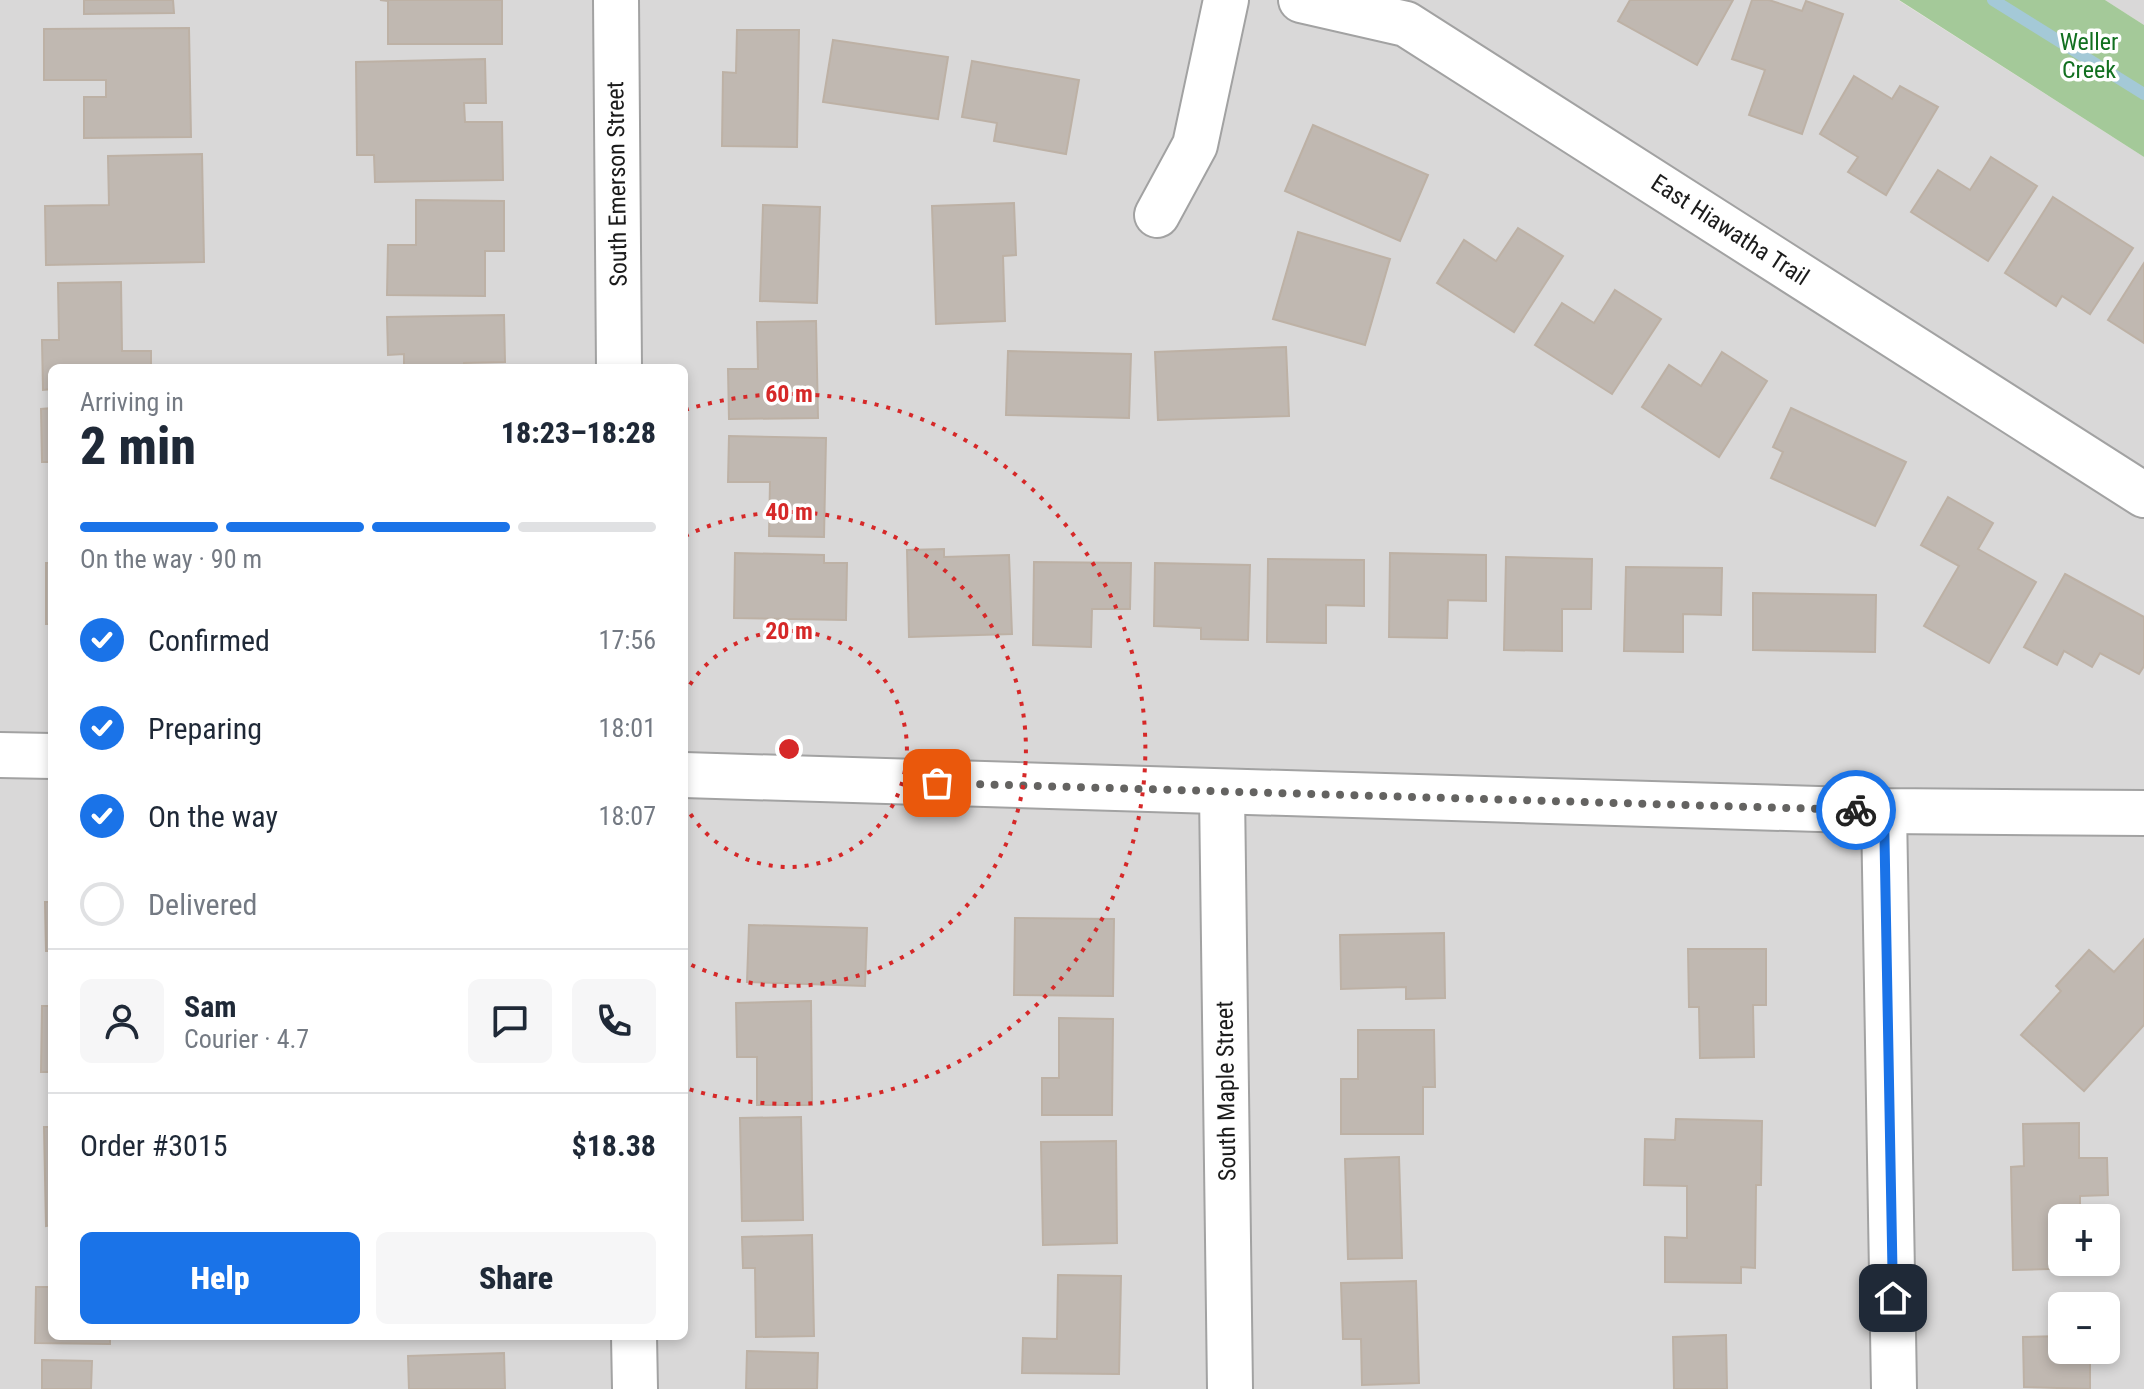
<!DOCTYPE html>
<meta charset="utf-8">
<style>
:root{--surface:#fff;--page:#f6f6f7;--text:#1f2937;--muted:#747a83;--line:#e0e1e3;--accent:#1a73e8}
body{margin:0;font-family:"Roboto Condensed",sans-serif;background:var(--page);color:var(--text);height:100vh;display:flex;flex-direction:column;font-size:30px;white-space:nowrap}
*{box-sizing:border-box;margin:0}
p{font-size:26px;color:var(--muted)}
.icon{flex:none;width:44px;height:44px;fill:none;stroke:currentColor;stroke-width:2;stroke-linecap:round;stroke-linejoin:round}
.map{position:relative;flex:1;overflow:hidden}
.sheet{position:absolute;left:48px;top:364px;width:640px;height:976px;display:flex;flex-direction:column;background:var(--surface);border-radius:12px;box-shadow:0 4px 12px #0003}
.sheet>*{flex:none}
.controls{position:absolute;left:2048px;top:1204px;display:grid;gap:16px}
.controls a{display:grid;place-items:center;width:72px;height:72px;border-radius:12px;background:var(--surface);box-shadow:0 4px 12px #0003;font-size:40px}
.pin{position:absolute;display:grid;place-items:center;width:68px;height:68px;color:#fff;margin:-34px;border-radius:16px;box-shadow:0 4px 12px #0006}
.courier{position:absolute;display:grid;place-items:center;width:80px;height:80px;margin:-40px;border:6px solid #1a73e8;border-radius:50%;background:#fff;color:#222;box-shadow:0 2px 10px #0007}
.overview em{font-style:normal;font-weight:800}
.overview div{display:flex;flex-direction:column-reverse}
.overview{display:flex;align-items:center;justify-content:space-between;height:136px;padding:0 32px}
h1{font-size:52px;font-weight:800;line-height:60px}
.bar{display:grid;grid-template-columns:repeat(4,1fr);gap:12px 8px;align-content:center;height:96px;padding:0 32px}
.bar i{height:10px;border-radius:6px;background:var(--line)}
.bar .selected{background:var(--accent)}
.bar p{grid-column:span 4}
.line{display:flex;align-items:center;gap:20px;padding:0 32px;border-top:2px solid var(--line)}
.line div{flex:1}
.round{display:grid;place-items:center;flex:none;width:84px;height:84px;border-radius:12px;background:var(--page)}
ol{padding:0 32px;list-style:none}
li{display:flex;align-items:center;gap:24px;height:88px}
li p{margin-inline-start:auto}
li .icon{padding:8px;border-radius:50%;background:var(--accent);color:#fff;stroke-width:4}
li:last-child{color:var(--muted)}
li i{width:44px;height:44px;border:4px solid var(--line);border-radius:50%}
.cta{display:flex;gap:16px;margin-top:auto;padding:16px 32px}
.cta a{flex:1;height:92px;border-radius:12px;background:var(--accent);color:#fff;font-size:32px;font-weight:800;line-height:92px;text-align:center}
.cta a+a{background:var(--page);color:var(--text)}
.map>svg:first-child{display:block}
.residential{fill:#d9d8d8;fill-rule:evenodd}
.forest{fill:#a4c999}
.lines{fill:none;stroke-linecap:round;stroke-linejoin:round}
.stream{stroke:#a4c9d7;stroke-width:12}
.building{fill:#c0b8b1;stroke:#bdb1a5;stroke-width:2}
.minor-casing{stroke:#a2a2a2;stroke-width:48}
.minor{stroke:#fff;stroke-width:44}
.done{stroke:#646361;stroke-width:8;stroke-dasharray:0 14.4}
.route{stroke:#1a73e8;stroke-width:10}
.ring{fill:none;stroke:#d62828;stroke-width:4;stroke-dasharray:4 8}
.labels{text-anchor:middle;dominant-baseline:central;stroke-width:7;stroke-linejoin:round;paint-order:stroke}
.park-label{font-size:24px;fill:#127020;stroke:#fff}
.street-label{font-size:24px;fill:#1b1b1b;stroke:#fff}
.centre{fill:#d62828;stroke:#fff;stroke-width:4}
.ring-label{font-size:24px;text-anchor:middle;font-weight:bold;fill:#d62828;stroke:#fff;stroke-width:7;stroke-linejoin:round;paint-order:stroke}
</style>
<div class="map">
<svg width="2144" height="1389" viewBox="0 0 2144 1389">
<rect width="100%" height="100%" fill="#ece9e2"/>
<!-- residential -->
<g class="residential">
<path d="M0,0H1898L2144,157V1389H0ZM52,368H684V1336H52ZM2062,1218H2106V1262H2062ZM2062,1306H2106V1350H2062Z"/>
<path d="M2105,0H2144V25Z"/>
</g>
<!-- forest -->
<path class="forest" d="M1899,0H2105L2144,25V157Z"/>
<g class="lines">
<!-- stream -->
<path class="stream" d="M1993,0L2144,94"/>
</g>
<!-- building -->
<g class="building">
<path d="M84,0H173L174,13L84,14Z"/>
<path d="M502,0V44H388V1L380,0Z"/>
<path d="M1630,0H1733L1697,65L1618,21Z"/>
<path d="M1752,0H1769L1802,11L1806,1L1843,14L1802,134L1749,115L1765,70L1732,59Z"/>
<path d="M189,28L191,137L84,138V97H106V80H44V29Z"/>
<path d="M737,30H799L797,147L722,146L723,72L736,73Z"/>
<path d="M833,40L948,57L938,119L823,102Z"/>
<path d="M485,59L486,103H464L465,122H502L503,180L375,182L374,155H357L356,62Z"/>
<path d="M972,61L1079,80L1066,154L994,141L997,123L962,117Z"/>
<path d="M1854,76L1892,99L1900,86L1938,107L1886,195L1848,172L1858,157L1820,134Z"/>
<path d="M1313,125L1428,175L1400,241L1285,191Z"/>
<path d="M202,154L204,262L46,265L45,206L109,205L108,156Z"/>
<path d="M1991,157L2037,186L1988,261L1911,212L1938,170L1970,190Z"/>
<path d="M2053,197L2133,248L2090,314L2062,296L2056,306L2005,273Z"/>
<path d="M416,200L504,201V251H485V296L387,295L388,245H416Z"/>
<path d="M1014,203L1016,255L1003,256L1005,321L936,324L932,206Z"/>
<path d="M763,205L820,207L817,303L760,301Z"/>
<path d="M1518,228L1563,256L1514,332L1437,283L1464,240L1496,261Z"/>
<path d="M1298,232L1390,259L1365,345L1273,319Z"/>
<path d="M2144,263V343L2108,320Z"/>
<path d="M121,282L122,351H151V368H52V389L43,390L42,340H59L58,283Z"/>
<path d="M1615,290L1661,319L1612,394L1535,345L1562,303L1594,323Z"/>
<path d="M504,315L505,362L464,363V368H404V354L388,355L387,317Z"/>
<path d="M816,321L818,418L729,419L728,369H758L757,322Z"/>
<path d="M1286,347L1289,416L1158,420L1155,352Z"/>
<path d="M1008,351L1131,354L1129,418L1006,415Z"/>
<path d="M1722,352L1767,381L1719,457L1642,407L1669,365L1701,386Z"/>
<path d="M52,408V462H42L41,409Z"/>
<path d="M1791,408L1906,462L1875,526L1771,478L1783,452L1773,447Z"/>
<path d="M729,436L826,438L824,537L769,536L770,482H728Z"/>
<path d="M1948,497L1993,523L1978,549L2036,582L1989,663L1924,626L1959,566L1921,545Z"/>
<path d="M944,549V557L1009,555L1012,634L909,637L907,550Z"/>
<path d="M735,553L824,555V563H847L846,620L734,618Z"/>
<path d="M1390,553L1486,555V601L1448,600L1447,638L1389,637Z"/>
<path d="M1506,557L1592,559L1591,609H1562V651L1504,650Z"/>
<path d="M1268,559L1364,560V606L1326,605V643L1267,642Z"/>
<path d="M1034,562L1131,563L1130,609H1092L1091,647L1033,645Z"/>
<rect x="46" y="563" width="6" height="61"/>
<path d="M1155,563L1250,565L1248,640L1201,639V628L1154,626Z"/>
<path d="M1626,567L1722,568L1721,615L1683,614V652L1624,651Z"/>
<path d="M2065,574L2144,617V666L2139,674L2100,653L2092,667L2064,651L2057,665L2024,647Z"/>
<path d="M1753,593L1876,595L1875,652L1753,650Z"/>
<path d="M45,902H52V951H46Z"/>
<path d="M1015,918L1114,919L1113,996L1014,995Z"/>
<path d="M749,925L867,928L865,986L747,982Z"/>
<path d="M1444,933L1445,998L1406,999V987L1341,989L1340,935Z"/>
<path d="M2144,939V1025L2084,1091L2021,1035L2061,991L2056,986L2089,950L2114,972Z"/>
<path d="M1688,949H1766V1005H1753L1754,1057L1700,1058L1699,1007H1689Z"/>
<path d="M811,1001L812,1105H757V1057H737L736,1003Z"/>
<path d="M42,1006H52V1072H41Z"/>
<path d="M1059,1018L1113,1019L1112,1115H1042V1078H1059Z"/>
<path d="M1358,1030H1434L1435,1087H1423V1134H1341V1079H1358Z"/>
<path d="M801,1117L803,1220L742,1221L740,1118Z"/>
<path d="M1676,1119L1762,1121L1761,1185H1756L1755,1268L1741,1267V1283L1665,1282V1237L1687,1238V1186L1644,1185L1645,1139L1675,1140Z"/>
<path d="M2079,1123V1158H2107L2108,1195L2080,1196V1218H2062V1262H2081V1268L2013,1270L2011,1167L2024,1166L2023,1124Z"/>
<path d="M44,1127H52V1225L46,1226Z"/>
<path d="M1116,1141L1117,1243L1043,1245L1041,1142Z"/>
<path d="M1399,1157L1402,1258L1348,1259L1345,1159Z"/>
<path d="M812,1235L814,1336L756,1337L755,1268H743L742,1237Z"/>
<path d="M1058,1275L1121,1276L1119,1374L1022,1373L1023,1338L1057,1339Z"/>
<path d="M1416,1281L1419,1383L1362,1385L1361,1339H1343L1341,1283Z"/>
<path d="M36,1287H52V1336H110V1344L35,1343Z"/>
<path d="M1726,1335L1727,1389H1674L1673,1337Z"/>
<path d="M2062,1336V1350H2090V1389L2024,1387L2023,1337Z"/>
<path d="M747,1351L818,1353L817,1389H746Z"/>
<path d="M504,1353L505,1389H409L408,1356Z"/>
<path d="M42,1360L92,1361L91,1389H42Z"/>
</g>
<g class="lines">
<!-- minor casing -->
<g class="minor-casing">
<g id="minor">
<path d="M616,0L619,368"/>
<path d="M1301,0L1406,24L2144,495"/>
<path d="M1157,215L1195,145L1226,0"/>
<path d="M0,755L52,756"/>
<path d="M684,775L1884,811L2144,813"/>
<path d="M1222,793L1230,1389"/>
<path d="M1884,811L1894,1389"/>
<path d="M634,1336L635,1389"/>
</g>
</g>
<!-- minor -->
<use href="#minor" class="minor"/>
</g>
<g class="lines">
<!-- done -->
<path class="done" d="M937,783L1856,810"/>
<!-- route -->
<path class="route" d="M1856,810L1884,811L1893,1298"/>
</g>
<!-- distance rings -->
<g class="ring">
<path d="M684 695A118 118 0 1 1 684 803"/>
<path d="M685 536A237 237 0 1 1 685 962"/>
<path d="M685 410A355 355 0 1 1 685 1088"/>
</g>
<g class="labels">
<!-- park labels -->
<g class="park-label">
<text x="2089" y="42">Weller<tspan x="2089" dy="28">Creek</tspan></text>
</g>
<!-- street labels -->
<g class="street-label">
<text transform="translate(617 184) rotate(-91)">South Emerson Street</text>
<text transform="translate(1730 230) rotate(33)">East Hiawatha Trail</text>
<text transform="translate(1226 1091) rotate(-91)">South Maple Street</text>
</g>
</g>
<circle cx="789" cy="749" r="12" class="centre"/>
<g class="ring-label">
<text x="789" y="402">60 m</text>
<text x="789" y="520">40 m</text>
<text x="789" y="639">20 m</text>
</g>
</svg>
<div class="controls">
<a>+</a>
<a>−</a>
</div>
<div class="pin" style="left:937px;top:783px;background:#ea580c"><svg class="icon" aria-label="bag" viewBox="0 0 24 24"><path d="M5 8h14l-1 12H6zM9 8a3 3 0 0 1 6 0"/></svg></div>
<div class="pin" style="left:1893px;top:1298px;background:#1f2937"><svg class="icon" aria-label="home" viewBox="0 0 24 24"><path d="M3 11l9-7 9 7M6 9v11h12V9"/></svg></div>
<div class="courier" style="left:1856px;top:810px"><svg class="icon" aria-label="bike" viewBox="0 0 24 24"><circle cx="6" cy="16" r="4"/><circle cx="18" cy="16" r="4"/><path d="M6 16l4-8h5l3 8M10 8l3 8H6M13 5h3"/></svg></div>
<section class="sheet">
<div class="overview"><div><h1>2 min</h1><p>Arriving in</p></div><em>18:23–18:28</em></div>
<div class="bar"><i class="selected"></i><i class="selected"></i><i class="selected"></i><i></i><p>On the way · 90 m</p></div>
<ol>
<li><svg class="icon" aria-label="check" viewBox="0 0 24 24"><path d="M5 12l5 5 9-10"/></svg>Confirmed<p>17:56</p></li>
<li><svg class="icon" aria-label="check" viewBox="0 0 24 24"><path d="M5 12l5 5 9-10"/></svg>Preparing<p>18:01</p></li>
<li><svg class="icon" aria-label="check" viewBox="0 0 24 24"><path d="M5 12l5 5 9-10"/></svg>On the way<p>18:07</p></li>
<li><i></i>Delivered</li>
</ol>
<div class="line" style="height:144px"><a class="round"><svg class="icon" aria-label="person" viewBox="0 0 24 24"><circle cx="12" cy="8" r="4"/><path d="M4 21q1-7 8-7t8 7"/></svg></a><div><b>Sam</b><p>Courier · 4.7</p></div><a class="round"><svg class="icon" aria-label="chat" viewBox="0 0 24 24"><path d="M4 5h16v11H9l-5 4z"/></svg></a><a class="round"><svg class="icon" aria-label="phone" viewBox="0 0 24 24"><path d="M5 4h4l2 5-3 2q2 4 5 5l2-3 5 2v4C11 20 4 13 5 4z"/></svg></a></div>
<div class="line" style="height:104px"><div>Order #3015</div><b>$18.38</b></div>
<div class="cta"><a>Help</a><a>Share</a></div>
</section>
</div>
